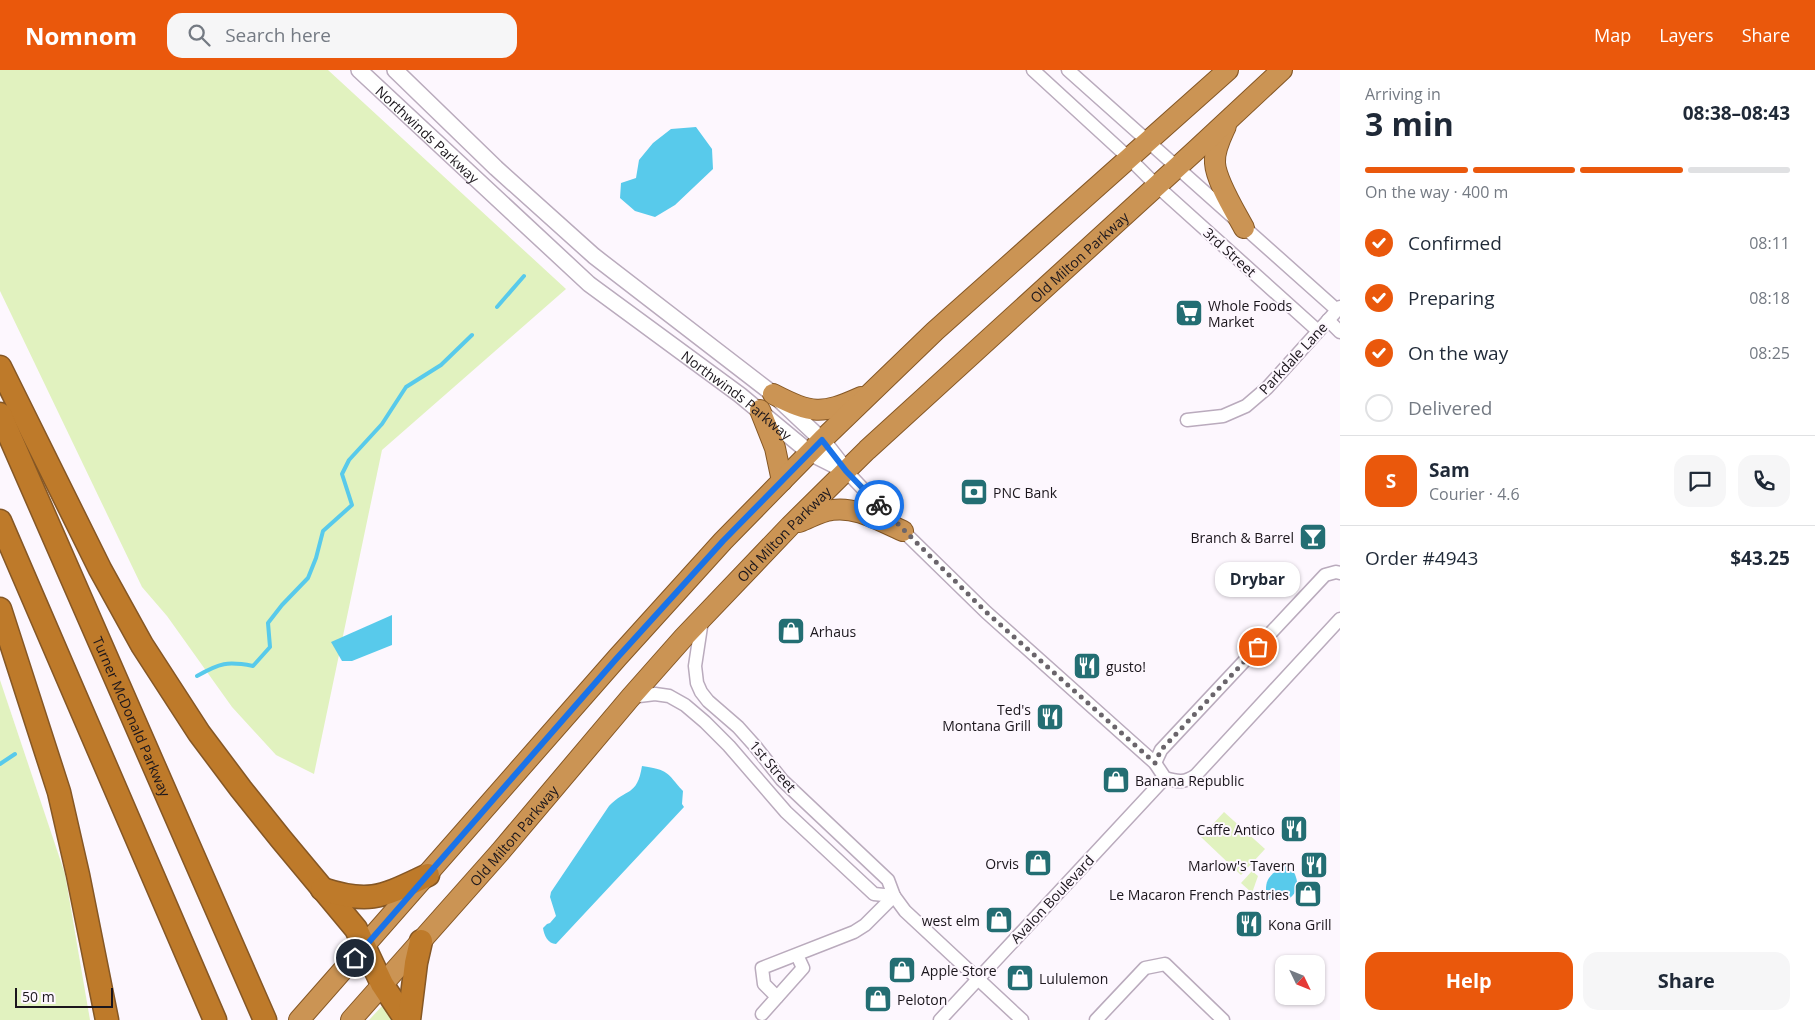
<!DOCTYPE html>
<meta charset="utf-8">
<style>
:root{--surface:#fff;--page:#f6f6f7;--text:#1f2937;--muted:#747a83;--line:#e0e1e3;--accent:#ea580c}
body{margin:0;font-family:"Open Sans",sans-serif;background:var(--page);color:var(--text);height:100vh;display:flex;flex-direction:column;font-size:19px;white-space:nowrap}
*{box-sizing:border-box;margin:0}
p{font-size:16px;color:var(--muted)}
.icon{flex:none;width:28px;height:28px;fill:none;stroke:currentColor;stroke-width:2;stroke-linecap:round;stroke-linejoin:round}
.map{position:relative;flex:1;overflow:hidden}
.panel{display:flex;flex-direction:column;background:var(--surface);width:475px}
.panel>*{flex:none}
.needle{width:32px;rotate:133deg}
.controls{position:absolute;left:1275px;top:885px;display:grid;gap:10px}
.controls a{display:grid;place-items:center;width:50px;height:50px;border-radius:10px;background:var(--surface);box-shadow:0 1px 4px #0004;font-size:25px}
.scale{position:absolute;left:15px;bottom:12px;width:98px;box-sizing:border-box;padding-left:5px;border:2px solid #1b161c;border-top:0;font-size:14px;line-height:18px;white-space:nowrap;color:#1b161c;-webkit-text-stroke:4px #fdf7fe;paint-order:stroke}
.pin{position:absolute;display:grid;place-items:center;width:42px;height:42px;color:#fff;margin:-21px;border:2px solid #fff;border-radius:50%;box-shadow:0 1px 5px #0007}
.courier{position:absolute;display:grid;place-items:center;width:50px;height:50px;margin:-25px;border:4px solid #1a73e8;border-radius:50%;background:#fff;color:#222;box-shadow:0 1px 6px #0007}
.bubble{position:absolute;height:35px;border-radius:15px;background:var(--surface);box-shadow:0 1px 4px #0004;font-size:16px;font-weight:700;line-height:35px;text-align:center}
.headline em{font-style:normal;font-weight:700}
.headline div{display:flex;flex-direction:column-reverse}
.headline{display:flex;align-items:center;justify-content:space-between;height:85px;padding:0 25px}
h1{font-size:32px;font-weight:700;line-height:38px}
.bar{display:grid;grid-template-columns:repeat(4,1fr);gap:8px 5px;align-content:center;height:60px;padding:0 25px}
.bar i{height:6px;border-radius:4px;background:var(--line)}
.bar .active{background:var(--accent)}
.bar p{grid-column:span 4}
.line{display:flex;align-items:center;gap:12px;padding:0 25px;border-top:1px solid var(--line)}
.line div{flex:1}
.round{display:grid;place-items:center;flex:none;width:52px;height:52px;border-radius:15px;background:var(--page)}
ol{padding:0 25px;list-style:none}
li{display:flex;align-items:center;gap:15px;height:55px}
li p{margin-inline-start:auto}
li .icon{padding:5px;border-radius:50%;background:var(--accent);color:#fff;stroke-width:4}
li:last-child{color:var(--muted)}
li i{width:28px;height:28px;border:2px solid var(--line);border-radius:50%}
.action{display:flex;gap:10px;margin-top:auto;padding:10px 25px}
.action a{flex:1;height:58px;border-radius:15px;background:var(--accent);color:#fff;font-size:20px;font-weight:700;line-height:58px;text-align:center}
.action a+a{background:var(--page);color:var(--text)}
header{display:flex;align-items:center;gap:30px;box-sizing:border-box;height:70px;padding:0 25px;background:var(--accent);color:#fff}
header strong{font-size:24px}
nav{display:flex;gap:28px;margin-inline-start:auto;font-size:18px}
.search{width:350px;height:45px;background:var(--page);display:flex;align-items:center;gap:12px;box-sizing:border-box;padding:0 18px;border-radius:15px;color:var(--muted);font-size:19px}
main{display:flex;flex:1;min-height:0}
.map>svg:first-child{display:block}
.green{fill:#e1f2bf}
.water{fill:#58caeb}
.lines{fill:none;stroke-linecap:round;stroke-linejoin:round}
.stream{stroke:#58caeb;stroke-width:4}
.minor-casing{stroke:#baabbd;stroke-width:15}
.tertiary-casing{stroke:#baabbd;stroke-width:18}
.trunk-casing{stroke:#855725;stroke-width:22}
.motorway-casing{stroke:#855725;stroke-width:25}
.minor{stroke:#fff;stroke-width:12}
.tertiary{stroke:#fff;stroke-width:15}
.trunk{stroke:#cb9454;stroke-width:20}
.motorway{stroke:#be7a2a;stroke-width:22}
.done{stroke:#6a656b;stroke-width:5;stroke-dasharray:0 9}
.route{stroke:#1a73e8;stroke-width:6}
.labels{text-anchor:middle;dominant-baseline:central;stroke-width:4;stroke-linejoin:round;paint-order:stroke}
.street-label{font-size:14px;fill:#1b161c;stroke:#fdf7fe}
.poi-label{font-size:14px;fill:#1b161c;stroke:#fdf7fe;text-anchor:start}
</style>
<header>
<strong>Nomnom</strong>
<div class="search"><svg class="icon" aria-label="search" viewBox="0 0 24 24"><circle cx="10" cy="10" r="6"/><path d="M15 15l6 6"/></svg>Search here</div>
<nav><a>Map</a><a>Layers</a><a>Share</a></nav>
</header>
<main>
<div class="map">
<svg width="1340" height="950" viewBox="0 0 1340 950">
<rect width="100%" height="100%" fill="#fdf7fe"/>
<!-- green -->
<g class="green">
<path d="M0,0H328L566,219L382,380L314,704L276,685L232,637L167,546L142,517L0,221Z"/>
<path d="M0,610L65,804L90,950H0Z"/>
<path d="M1224,742L1265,779L1241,805L1201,767Z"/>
<path d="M1252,801L1258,806L1252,823L1241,813Z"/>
<path d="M382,936L386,937L393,950H369Z"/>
</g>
<!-- water -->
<g class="water">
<path d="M696,57L712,79L713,99L675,135L655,147L635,141L620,128L621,113L636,108L639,90L653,73L671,59Z"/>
<path d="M392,545V575L352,591H342L331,572Z"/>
<path d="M642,696C669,700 666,702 683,721L682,734L684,737L556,874C548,874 544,865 543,858L547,854L550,853L556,846L550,827L551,822L609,736C626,718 637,727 642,696Z"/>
<path d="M1288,795C1308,814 1292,840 1267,828C1263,808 1271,803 1288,795Z"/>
</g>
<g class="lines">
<!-- stream -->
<g class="stream">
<path d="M497,237L524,206"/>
<path d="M197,606C220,593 227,591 253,596L270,577L268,553L282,535L308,508L316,488L323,461L352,435L342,404L349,390L382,354L406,317L441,295L472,265"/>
<path d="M0,694L15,684"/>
</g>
<!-- minor casing -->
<g class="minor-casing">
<g id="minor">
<path d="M1033,0L1130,89L1157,116L1318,261"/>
<path d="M1068,0L1337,240"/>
<path d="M1328,250L1340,262"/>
<path d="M1187,350L1223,346L1246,336L1267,318L1340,237"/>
<path d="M846,401L903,461L986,542L1155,693L1165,708C1178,712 1185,713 1196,705L1340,549"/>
<path d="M702,550L695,596L697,613L701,622L708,631L738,657L755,676L782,710L888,810L894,826L905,841L1022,950"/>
<path d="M631,627L655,624L669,626L685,635L705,652L729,676L786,742L874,824L894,826"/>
<path d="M1155,693L1161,680L1325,505L1336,502L1340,503"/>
<path d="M777,927L764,914L762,898L854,862L865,855L894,826"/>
<path d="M762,944L803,898L797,885"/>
<path d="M940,950L1165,708"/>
<path d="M1096,950L1145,898L1165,894L1223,950"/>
</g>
</g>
<!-- tertiary casing -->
<g class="tertiary-casing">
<g id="tertiary">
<path id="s1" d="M359,0L589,214L740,325L810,383L846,401"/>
<path d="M395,0L496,98L594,186L773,324L822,370L844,398"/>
</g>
</g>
<!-- trunk casing -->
<g class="trunk-casing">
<g id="trunk">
<path d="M1226,56C1221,67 1214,80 1215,93C1216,111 1235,141 1244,158"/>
<path d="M773,324C812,344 821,345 861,327"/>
<path d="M760,340L775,378L782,411"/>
<path d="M799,452C810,448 821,441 832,440C857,436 881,452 903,461"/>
<path d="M299,950L617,588L723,471L822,370L935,261L1228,0"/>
<path id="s2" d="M351,950L500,782L630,628L684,567L790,456L867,380L1195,81L1282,0"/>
</g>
</g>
<!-- motorway casing -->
<g class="motorway-casing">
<g id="motorway">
<path d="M0,297L100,499L142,575L199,663L241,719L281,769L356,859L382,914L406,950"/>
<path id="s3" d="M0,344L265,950"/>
<path d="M0,451L215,950"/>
<path d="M0,539L59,722L78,805L107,950"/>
<path d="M322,819C371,835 383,826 428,805"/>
<path d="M409,950L416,893L421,871"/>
</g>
</g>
<!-- minor -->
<use href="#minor" class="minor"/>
<!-- tertiary -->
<use href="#tertiary" class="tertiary"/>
<!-- trunk -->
<use href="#trunk" class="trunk"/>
<!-- motorway -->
<use href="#motorway" class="motorway"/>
</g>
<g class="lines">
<!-- done -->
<path class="done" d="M879,435L986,542L1155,693L1161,680L1258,577"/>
<!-- route -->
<path class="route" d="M355,888L617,588L723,471L822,370L846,401L879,435"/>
</g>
<!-- icons -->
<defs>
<g id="supermarket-square" transform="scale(1.4375)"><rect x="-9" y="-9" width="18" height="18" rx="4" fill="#236e73" stroke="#fdf7fe"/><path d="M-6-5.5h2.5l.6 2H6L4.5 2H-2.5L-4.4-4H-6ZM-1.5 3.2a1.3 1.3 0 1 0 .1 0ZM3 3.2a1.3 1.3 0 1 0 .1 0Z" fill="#fff"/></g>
<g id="bank-square" transform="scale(1.4375)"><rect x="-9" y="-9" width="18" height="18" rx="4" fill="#236e73" stroke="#fdf7fe"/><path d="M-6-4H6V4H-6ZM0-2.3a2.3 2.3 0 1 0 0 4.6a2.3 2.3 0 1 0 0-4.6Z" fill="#fff"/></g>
<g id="bar-square" transform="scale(1.4375)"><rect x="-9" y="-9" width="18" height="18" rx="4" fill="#236e73" stroke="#fdf7fe"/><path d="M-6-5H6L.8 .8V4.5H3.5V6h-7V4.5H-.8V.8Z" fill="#fff"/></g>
<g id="shop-square" transform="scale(1.4375)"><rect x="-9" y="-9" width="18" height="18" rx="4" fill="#236e73" stroke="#fdf7fe"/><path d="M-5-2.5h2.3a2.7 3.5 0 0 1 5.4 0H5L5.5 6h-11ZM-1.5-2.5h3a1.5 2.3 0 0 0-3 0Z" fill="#fff"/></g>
<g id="restaurant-square" transform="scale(1.4375)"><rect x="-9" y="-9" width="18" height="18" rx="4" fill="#236e73" stroke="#fdf7fe"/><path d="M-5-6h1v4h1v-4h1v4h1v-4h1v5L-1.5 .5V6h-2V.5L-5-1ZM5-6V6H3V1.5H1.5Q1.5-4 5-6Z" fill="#fff"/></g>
</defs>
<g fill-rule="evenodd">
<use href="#supermarket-square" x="1189" y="243"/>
<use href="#bank-square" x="974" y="422"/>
<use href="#bar-square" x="1313" y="467"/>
<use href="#shop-square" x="791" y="561"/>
<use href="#restaurant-square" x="1087" y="596"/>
<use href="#restaurant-square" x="1050" y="647"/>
<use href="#shop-square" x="1116" y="710"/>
<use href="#restaurant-square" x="1294" y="759"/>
<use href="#shop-square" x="1038" y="793"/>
<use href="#restaurant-square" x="1314" y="795"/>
<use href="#shop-square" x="1308" y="824"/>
<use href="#shop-square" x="999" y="850"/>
<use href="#restaurant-square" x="1249" y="854"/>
<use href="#shop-square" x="902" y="900"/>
<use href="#shop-square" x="1020" y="908"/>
<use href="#shop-square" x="878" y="929"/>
</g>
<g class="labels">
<!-- street labels -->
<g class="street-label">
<text stroke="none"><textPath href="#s1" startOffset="94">Northwinds Parkway</textPath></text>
<text transform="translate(1230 182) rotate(42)">3rd Street</text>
<text stroke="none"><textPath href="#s2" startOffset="1056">Old Milton Parkway</textPath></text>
<text transform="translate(1293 288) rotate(-47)">Parkdale Lane</text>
<text stroke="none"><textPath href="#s1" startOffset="499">Northwinds Parkway</textPath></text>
<text stroke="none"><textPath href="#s2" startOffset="651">Old Milton Parkway</textPath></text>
<text stroke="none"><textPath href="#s3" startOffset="330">Turner McDonald Parkway</textPath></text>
<text transform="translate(773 696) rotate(49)">1st Street</text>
<text stroke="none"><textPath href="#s2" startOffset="246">Old Milton Parkway</textPath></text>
<text transform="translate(1052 829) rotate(-47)">Avalon Boulevard</text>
</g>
<!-- poi labels -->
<g class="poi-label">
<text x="1208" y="235">Whole Foods<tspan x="1208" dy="16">Market</tspan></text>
<text x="993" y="422">PNC Bank</text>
<text x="1294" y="467" text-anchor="end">Branch &amp; Barrel</text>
<text x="810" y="561">Arhaus</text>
<text x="1106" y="596">gusto!</text>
<text x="1031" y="639" text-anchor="end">Ted's<tspan x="1031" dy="16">Montana Grill</tspan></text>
<text x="1135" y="710">Banana Republic</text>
<text x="1275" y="759" text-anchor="end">Caffe Antico</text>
<text x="1019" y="793" text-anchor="end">Orvis</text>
<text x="1295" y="795" text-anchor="end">Marlow's Tavern</text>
<text x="1289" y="824" text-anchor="end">Le Macaron French Pastries</text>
<text x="980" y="850" text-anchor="end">west elm</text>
<text x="1268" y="854">Kona Grill</text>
<text x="921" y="900">Apple Store</text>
<text x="1039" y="908">Lululemon</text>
<text x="897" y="929">Peloton</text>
</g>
</g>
</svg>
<div class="controls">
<a><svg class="needle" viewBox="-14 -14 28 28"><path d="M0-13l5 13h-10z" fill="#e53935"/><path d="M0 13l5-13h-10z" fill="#747a83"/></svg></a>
</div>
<div class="scale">50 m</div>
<div class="pin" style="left:1258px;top:577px;background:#ea580c"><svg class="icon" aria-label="bag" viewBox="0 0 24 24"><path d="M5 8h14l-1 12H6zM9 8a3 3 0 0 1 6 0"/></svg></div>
<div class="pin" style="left:355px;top:888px;background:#1f2937"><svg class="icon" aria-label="home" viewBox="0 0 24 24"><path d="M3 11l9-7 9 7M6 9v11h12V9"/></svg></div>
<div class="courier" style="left:879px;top:435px"><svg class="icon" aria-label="bike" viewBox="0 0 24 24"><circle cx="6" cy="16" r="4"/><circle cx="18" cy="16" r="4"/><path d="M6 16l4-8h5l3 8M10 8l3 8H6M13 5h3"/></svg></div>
<div class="bubble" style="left:1215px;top:492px;width:85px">Drybar</div>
</div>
<section class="panel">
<div class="headline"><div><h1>3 min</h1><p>Arriving in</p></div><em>08:38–08:43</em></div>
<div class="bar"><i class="active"></i><i class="active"></i><i class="active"></i><i></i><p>On the way · 400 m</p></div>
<ol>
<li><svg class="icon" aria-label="check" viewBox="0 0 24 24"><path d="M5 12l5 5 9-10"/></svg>Confirmed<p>08:11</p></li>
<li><svg class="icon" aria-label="check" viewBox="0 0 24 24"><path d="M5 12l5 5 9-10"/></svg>Preparing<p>08:18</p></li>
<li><svg class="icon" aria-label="check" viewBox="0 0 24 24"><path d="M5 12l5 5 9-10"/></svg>On the way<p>08:25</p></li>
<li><i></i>Delivered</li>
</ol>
<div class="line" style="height:90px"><b class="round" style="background:var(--accent);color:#fff">S</b><div><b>Sam</b><p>Courier · 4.6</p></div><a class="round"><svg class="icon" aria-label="chat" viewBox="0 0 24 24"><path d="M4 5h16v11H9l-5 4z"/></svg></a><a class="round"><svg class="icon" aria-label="phone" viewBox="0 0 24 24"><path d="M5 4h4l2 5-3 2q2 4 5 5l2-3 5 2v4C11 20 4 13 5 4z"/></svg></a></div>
<div class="line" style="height:65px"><div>Order #4943</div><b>$43.25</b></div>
<div class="action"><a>Help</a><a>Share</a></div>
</section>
</main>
